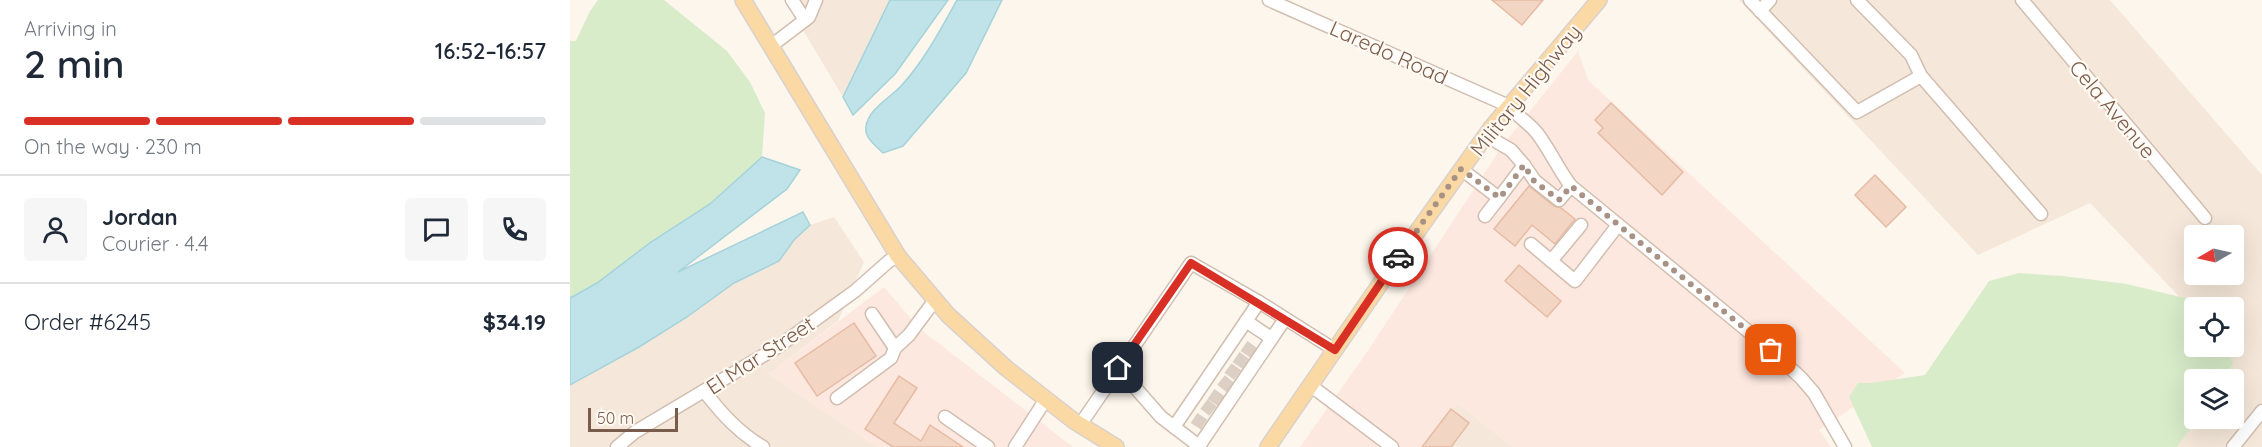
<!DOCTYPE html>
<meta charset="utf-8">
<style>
:root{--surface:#fff;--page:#f6f6f7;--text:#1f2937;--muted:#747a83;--line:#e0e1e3;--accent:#d93025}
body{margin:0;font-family:Quicksand,sans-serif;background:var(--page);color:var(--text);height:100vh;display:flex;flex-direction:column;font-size:22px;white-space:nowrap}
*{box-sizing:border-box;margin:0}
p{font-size:20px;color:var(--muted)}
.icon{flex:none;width:33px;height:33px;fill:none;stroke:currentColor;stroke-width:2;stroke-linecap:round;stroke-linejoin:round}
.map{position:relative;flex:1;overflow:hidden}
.drawer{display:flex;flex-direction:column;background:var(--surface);width:570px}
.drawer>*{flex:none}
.needle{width:39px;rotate:261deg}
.controls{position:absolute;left:1614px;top:225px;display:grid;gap:12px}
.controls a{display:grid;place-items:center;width:60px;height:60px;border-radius:6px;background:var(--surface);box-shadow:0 6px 24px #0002;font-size:30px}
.scale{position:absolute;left:18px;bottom:15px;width:90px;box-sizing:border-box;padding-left:6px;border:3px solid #7a5c4d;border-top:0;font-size:16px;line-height:21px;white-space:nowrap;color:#7a5c4d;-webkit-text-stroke:4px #fffaf3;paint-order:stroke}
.pin{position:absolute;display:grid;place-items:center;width:51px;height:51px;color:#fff;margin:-26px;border-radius:12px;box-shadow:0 3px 9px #0006}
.courier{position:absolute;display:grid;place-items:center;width:60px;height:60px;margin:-30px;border:4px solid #d93025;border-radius:50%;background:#fff;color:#222;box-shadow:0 2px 8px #0007}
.head em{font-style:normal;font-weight:600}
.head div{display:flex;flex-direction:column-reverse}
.head{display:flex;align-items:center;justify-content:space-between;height:102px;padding:0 24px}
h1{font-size:39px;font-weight:600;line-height:45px}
.bar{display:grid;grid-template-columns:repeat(4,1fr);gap:9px 6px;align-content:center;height:72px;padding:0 24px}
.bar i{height:8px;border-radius:4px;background:var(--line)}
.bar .selected{background:var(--accent)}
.bar p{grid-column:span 4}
.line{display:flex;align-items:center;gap:15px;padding:0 24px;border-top:2px solid var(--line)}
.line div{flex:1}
.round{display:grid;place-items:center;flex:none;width:63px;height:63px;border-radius:6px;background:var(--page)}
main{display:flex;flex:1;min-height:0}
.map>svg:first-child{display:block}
.residential{fill:#f5e8da;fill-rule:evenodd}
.commercial{fill:#fde8e0}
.green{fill:#d8ecc9}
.water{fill:#bfe3e8;stroke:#a5d3da;stroke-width:1.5}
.building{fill:#f3d5c3;stroke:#e6bba3;stroke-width:1.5}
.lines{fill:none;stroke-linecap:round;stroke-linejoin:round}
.minor-tunnel{stroke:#dcd0c4;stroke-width:12;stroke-dasharray:12 6;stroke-linecap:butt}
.minor-casing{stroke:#d1beb0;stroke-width:15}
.major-casing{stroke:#dad1cd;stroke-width:18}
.minor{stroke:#fff;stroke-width:12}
.major{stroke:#fbd9a5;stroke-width:15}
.done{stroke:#a89285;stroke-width:6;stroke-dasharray:0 10.8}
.route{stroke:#d93025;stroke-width:8}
.labels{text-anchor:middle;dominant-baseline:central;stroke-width:4.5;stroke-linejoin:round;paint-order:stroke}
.street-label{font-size:21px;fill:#7a5c4d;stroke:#fffaf3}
</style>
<main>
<section class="drawer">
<div class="head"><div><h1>2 min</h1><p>Arriving in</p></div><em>16:52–16:57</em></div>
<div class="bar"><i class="selected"></i><i class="selected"></i><i class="selected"></i><i></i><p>On the way · 230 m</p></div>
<div class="line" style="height:108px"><a class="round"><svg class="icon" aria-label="person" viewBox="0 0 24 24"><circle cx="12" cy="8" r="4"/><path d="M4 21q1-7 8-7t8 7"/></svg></a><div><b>Jordan</b><p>Courier · 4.4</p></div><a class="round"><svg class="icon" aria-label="chat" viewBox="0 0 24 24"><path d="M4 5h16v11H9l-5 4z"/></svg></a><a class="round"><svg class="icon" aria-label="phone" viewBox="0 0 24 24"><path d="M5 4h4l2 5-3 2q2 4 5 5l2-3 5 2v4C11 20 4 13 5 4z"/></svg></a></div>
<div class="line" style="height:78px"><div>Order #6245</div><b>$34.19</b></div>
</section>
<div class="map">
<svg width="1692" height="447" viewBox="0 0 1692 447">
<rect width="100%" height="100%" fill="#fdf6ec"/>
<!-- residential -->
<g class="residential">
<path d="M215,0H320L273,97Z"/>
<path d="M1169,0H1540L1692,175V447H1571L1645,347L1664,346V308H1624V312L1520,203L1408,255ZM1624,236H1664V274H1624ZM1624,380H1664V418H1624Z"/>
<path d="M264,217L294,262L268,321L199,374L307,447H0V385L69,347L117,317L164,283L209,261L224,240L240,225Z"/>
<path d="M887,403L943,447H853Z"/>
</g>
<!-- commercial -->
<g class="commercial">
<path d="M1008,51L1018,80L1335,373L1249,430L1261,447H943L887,403L853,447H730L797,352L933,145Z"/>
<path d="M314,287L350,329L503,447H307L199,374Z"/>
</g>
<!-- green -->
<g class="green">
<path d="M28,0H94L157,51L180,82L195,113L192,157L140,204L81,242L27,283L0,298V41H6L20,11Z"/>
<path d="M1449,273L1493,276L1557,284L1643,305L1644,307L1624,308V346L1657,347L1663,364L1652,379L1624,380V418L1627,419L1607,447H1302L1279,397L1288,383H1301L1355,375L1419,281Z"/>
</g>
<!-- water -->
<g class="water">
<path d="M320,0H378L325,74L283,115L273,97Z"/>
<path d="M387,0H432L396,73L333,146L313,153C306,146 294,137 296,127C298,109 320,98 331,86C354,61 371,29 387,0Z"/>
<path d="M192,157L230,170L217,189L108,272L233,212L240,225L224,240L209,261L164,283L117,317L69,347L0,385V298L27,283L81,242L140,204Z"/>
</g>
<!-- building -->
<g class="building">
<path d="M922,0H973L952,25Z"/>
<path d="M1041,103L1113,172L1092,195L1028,133L1033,128L1025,120Z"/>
<path d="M1305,175L1336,207L1316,227L1285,195Z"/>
<path d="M959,186L984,206L991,208L1005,219L985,244L962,225L945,246L924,229Z"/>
<path d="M949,265L991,301L977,317L935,281Z"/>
<path d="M284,323L306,356L247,396L225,363Z"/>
<path d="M329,376L347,388L324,423L351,441L360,425L393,447H323L295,429Z"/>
<path d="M881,409L899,423L881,447H852Z"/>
</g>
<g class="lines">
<!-- minor-tunnel -->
<g class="minor-tunnel">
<path d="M674,346L684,353"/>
<path d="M666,357L676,364"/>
<path d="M658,368L669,376"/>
<path d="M651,380L661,388"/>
<path d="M641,394L651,401"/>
<path d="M634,404L643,411"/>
<path d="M624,418L635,425"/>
</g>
<!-- minor casing -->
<g class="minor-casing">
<g id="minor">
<path d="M222,0L235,20"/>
<path d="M699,0L939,106C947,116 959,123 967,133C980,150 988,169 1001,186L1201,350L1231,378L1244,393L1275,447"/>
<path d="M1180,0L1287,112L1351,76L1341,55L1287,0"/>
<path d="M1452,0L1635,218"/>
<path d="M1190,11L1200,0"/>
<path d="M201,46L239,17L246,0"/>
<path d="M1351,76L1471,214"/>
<path d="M915,135L941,150L954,165"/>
<path d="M891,169L929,198L954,165L965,181L989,200L1001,186"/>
<path d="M915,216L929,198"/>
<path d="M961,244L1005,281L1048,225"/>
<path d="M981,261L1011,225"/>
<path d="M302,314L325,348"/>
<path d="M676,321L701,338"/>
<path d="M548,368L591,417L629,446L715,319"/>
<path d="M740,385L822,447"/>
<path d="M134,391C152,414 168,432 193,447"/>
<path d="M267,398L321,358L325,348L339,335L365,300"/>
<path d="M375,417L418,447"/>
<path d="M510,425L621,263L689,302L765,350"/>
<path d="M604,427L689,302"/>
<path d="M47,447L65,432L209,346L285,291L319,261L328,256"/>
<path d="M445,447L476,399"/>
<path d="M1663,447L1692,411"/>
</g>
</g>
<!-- major casing -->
<g class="major-casing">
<g id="major">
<path d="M173,0L328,256L378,315L436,368L504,421L546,447"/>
<path d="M698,447L817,274L921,128L1029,0"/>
</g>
</g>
<!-- minor -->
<use href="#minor" class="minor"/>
<!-- major -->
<use href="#major" class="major"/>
</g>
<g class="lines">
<!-- done -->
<path class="done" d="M828,257L891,169L930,198L954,165L964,181L989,200L1001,186L1201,350"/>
<!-- route -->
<path class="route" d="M548,368L621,263L765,350L828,257"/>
</g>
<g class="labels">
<!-- street labels -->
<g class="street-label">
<text transform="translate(819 52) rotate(24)">Laredo Road</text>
<text transform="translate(955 90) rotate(-51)">Military Highway</text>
<text transform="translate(1543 109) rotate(50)">Cela Avenue</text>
<text transform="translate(190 355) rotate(-33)">El Mar Street</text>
</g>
</g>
</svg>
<div class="controls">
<a><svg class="needle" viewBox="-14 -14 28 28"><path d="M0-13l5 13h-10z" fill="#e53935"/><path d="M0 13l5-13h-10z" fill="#747a83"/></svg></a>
<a><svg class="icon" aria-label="locate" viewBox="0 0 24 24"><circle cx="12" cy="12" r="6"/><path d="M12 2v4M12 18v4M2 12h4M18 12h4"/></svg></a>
<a><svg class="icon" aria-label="layers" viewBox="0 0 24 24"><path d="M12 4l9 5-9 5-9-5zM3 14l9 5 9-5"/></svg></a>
</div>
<div class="scale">50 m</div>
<div class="pin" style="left:1201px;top:350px;background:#ea580c"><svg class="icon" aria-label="bag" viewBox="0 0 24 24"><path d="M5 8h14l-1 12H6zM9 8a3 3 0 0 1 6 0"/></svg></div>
<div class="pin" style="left:548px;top:368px;background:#1f2937"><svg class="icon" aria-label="home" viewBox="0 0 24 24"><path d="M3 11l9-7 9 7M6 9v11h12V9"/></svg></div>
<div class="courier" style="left:828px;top:257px"><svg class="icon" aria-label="car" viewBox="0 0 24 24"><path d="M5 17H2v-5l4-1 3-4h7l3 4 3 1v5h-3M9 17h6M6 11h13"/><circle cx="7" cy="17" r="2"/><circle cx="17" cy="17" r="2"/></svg></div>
</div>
</main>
